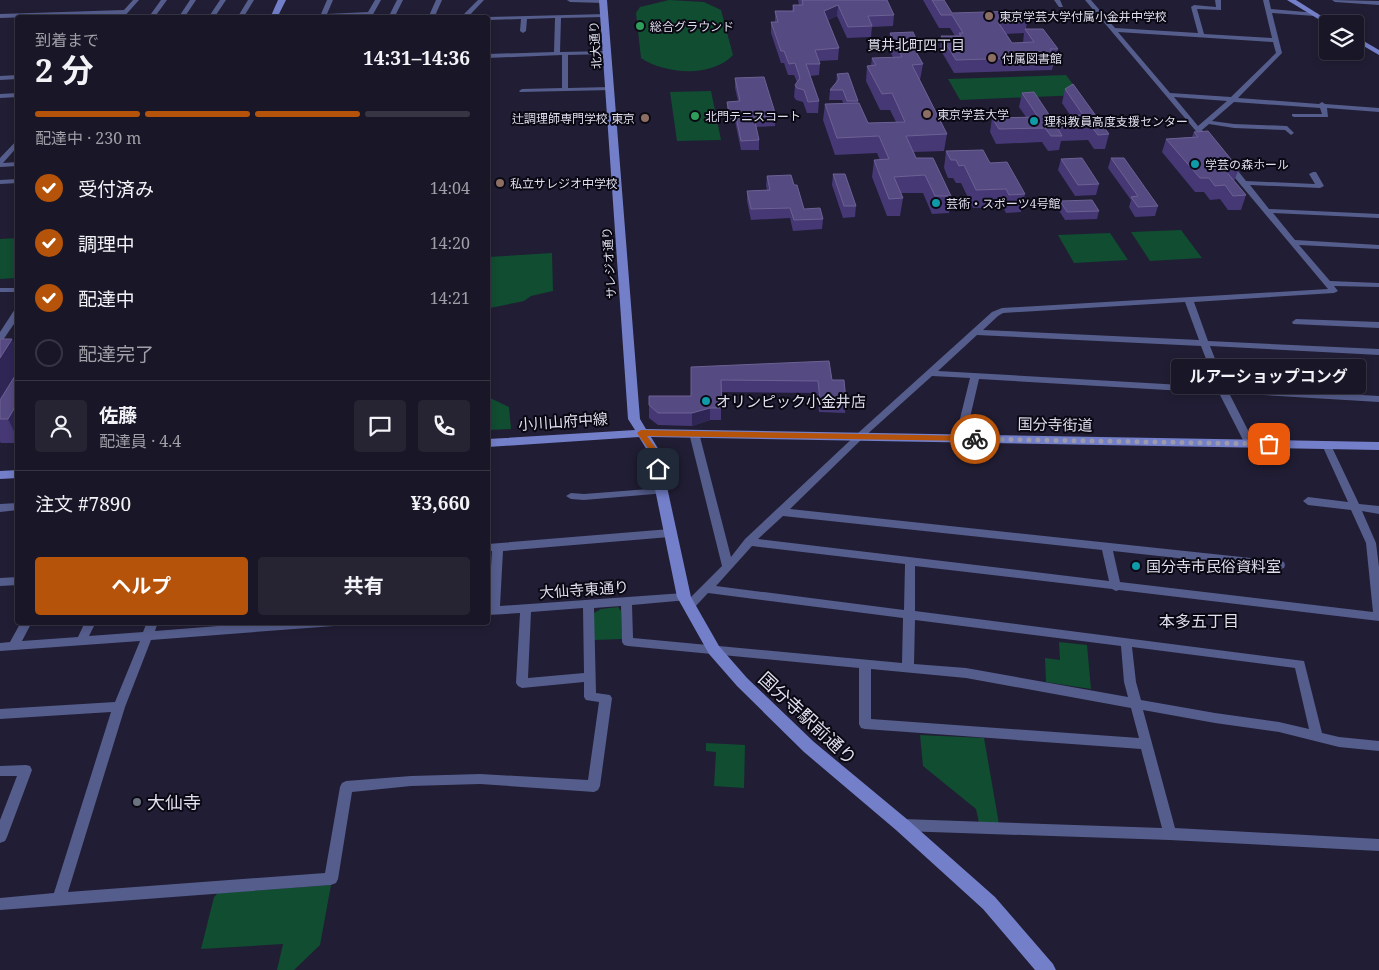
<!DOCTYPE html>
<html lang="ja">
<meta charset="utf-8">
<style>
:root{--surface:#191627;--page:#262333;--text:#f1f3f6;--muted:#9f9fa7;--line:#373544;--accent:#b45309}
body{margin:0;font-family:"Noto Serif","Noto Sans JP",serif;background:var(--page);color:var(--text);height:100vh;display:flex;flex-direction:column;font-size:19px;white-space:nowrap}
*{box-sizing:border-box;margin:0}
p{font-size:16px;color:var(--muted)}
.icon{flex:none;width:28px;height:28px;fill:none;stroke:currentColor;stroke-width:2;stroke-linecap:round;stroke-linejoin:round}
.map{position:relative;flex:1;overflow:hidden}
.details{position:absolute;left:15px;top:15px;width:475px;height:610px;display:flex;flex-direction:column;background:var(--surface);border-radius:5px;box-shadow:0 2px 8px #0003,0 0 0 1px var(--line)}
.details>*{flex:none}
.tools{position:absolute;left:1319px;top:15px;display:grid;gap:10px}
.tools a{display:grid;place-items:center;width:45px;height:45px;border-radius:5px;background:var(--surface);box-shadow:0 2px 8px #0003,0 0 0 1px var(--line);font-size:25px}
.pin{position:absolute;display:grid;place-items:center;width:42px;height:42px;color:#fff;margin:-21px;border-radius:10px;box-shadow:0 2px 8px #0006}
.courier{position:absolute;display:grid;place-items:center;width:50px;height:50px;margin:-25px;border:4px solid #b45309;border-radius:50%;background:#fff;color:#222;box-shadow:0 1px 6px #0007}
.bubble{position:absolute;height:35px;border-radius:5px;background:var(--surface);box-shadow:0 2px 8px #0003,0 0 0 1px var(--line);font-size:16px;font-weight:700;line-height:35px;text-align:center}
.head em{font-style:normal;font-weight:700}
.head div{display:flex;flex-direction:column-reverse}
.head{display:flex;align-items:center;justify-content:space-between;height:85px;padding:0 20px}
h1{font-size:32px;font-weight:700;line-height:38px}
.bar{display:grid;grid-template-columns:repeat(4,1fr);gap:8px 5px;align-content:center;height:60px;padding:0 20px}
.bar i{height:6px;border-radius:4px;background:var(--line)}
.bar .active{background:var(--accent)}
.bar p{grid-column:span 4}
.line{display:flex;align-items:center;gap:12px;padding:0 20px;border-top:1px solid var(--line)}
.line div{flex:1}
.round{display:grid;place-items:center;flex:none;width:52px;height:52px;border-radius:5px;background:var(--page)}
ol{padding:0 20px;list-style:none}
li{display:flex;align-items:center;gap:15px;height:55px}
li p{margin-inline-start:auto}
li .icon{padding:5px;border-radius:50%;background:var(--accent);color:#fff;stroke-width:4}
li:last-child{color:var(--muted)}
li i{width:28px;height:28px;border:2px solid var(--line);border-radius:50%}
.cta{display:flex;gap:10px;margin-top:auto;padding:10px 20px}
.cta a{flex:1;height:58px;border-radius:5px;background:var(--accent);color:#fff;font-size:20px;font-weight:700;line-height:58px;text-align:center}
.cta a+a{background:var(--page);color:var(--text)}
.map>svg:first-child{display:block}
.green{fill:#104d31}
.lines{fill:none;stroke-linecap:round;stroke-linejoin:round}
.street{fill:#555d8c;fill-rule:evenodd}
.secondary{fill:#737fc9;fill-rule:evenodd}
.wall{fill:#463875;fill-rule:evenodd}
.shaded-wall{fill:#302656}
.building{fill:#564a82;stroke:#6c6193}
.route{fill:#b45309}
.done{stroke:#9c9aad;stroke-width:5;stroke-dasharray:0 9}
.education-dot{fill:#8d6e63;stroke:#0a0913;stroke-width:2}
.leisure-dot{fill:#2e9e5b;stroke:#0a0913;stroke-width:2}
.culture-dot{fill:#0f9aa8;stroke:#0a0913;stroke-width:2}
.worship-dot{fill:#6b7280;stroke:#0a0913;stroke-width:2}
.labels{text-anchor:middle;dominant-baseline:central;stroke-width:4;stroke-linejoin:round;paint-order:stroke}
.far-poi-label{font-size:12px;fill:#dfdeee;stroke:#0a0913;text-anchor:start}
.far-street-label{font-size:12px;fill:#dfdeee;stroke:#0a0913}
.far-neighbourhood-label{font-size:14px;fill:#dfdeee;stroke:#0a0913}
.poi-label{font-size:15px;fill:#dfdeee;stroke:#0a0913;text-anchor:start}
.street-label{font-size:15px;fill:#dfdeee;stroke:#0a0913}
.neighbourhood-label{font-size:16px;fill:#dfdeee;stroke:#0a0913}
.near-street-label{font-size:18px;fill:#dfdeee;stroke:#0a0913}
.near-poi-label{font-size:18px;fill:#dfdeee;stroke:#0a0913;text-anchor:start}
</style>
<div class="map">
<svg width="1379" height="970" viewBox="0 0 1379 970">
<rect width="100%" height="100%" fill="#211d34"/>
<!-- green -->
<g class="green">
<path d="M669,0L704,2L721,10L733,55C712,78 664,74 641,58L636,13L640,7Z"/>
<path d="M1066,75L1081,95L960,100L948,79Z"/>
<path d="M711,91L721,140L677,141L670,92Z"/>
<path d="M1181,230L1202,258L1150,261L1131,232Z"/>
<path d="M1110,233L1128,260L1074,263L1058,235Z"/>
<path d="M17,238V278L0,279V239Z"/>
<path d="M552,253L553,291L531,296L524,301L490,308L488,311V257Z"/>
<path d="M488,397L509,407L511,429L488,430Z"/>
<path d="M618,607L621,611L622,639L594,640V613L601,609Z"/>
<path d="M1059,642L1087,645L1091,689L1046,682L1045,658L1060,660Z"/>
<path d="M920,735L984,738L999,824L979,823L976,809L923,766Z"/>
<path d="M706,743L745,745L744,788L714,786L716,752L706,751Z"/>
<path d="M331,885L320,945L294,970H277L283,944L201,949L214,897L218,893Z"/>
</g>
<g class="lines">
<!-- street -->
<g class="street">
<path d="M133,0H139L123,18L119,16L121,14L0,18V14L124,10Z"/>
<path d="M161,0H167L154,18H148Z"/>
<path d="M190,0H196L184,18H178Z"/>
<path d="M220,0H226L214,18H208Z"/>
<path d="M248,0H254L243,18H237Z"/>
<path d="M327,0H333L327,14L368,12L375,0H381L371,18H365L366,16L270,17L273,15L321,14Z"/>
<path d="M397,0H403L394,18H388Z"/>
<path d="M436,0H442L434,18H428Z"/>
<path d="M478,0H484L467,18H460Z"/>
<path d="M567,0H605L606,1L603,3L570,2Z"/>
<path d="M1054,0H1060L1063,7H1059Z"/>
<path d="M1085,0H1091L1115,28L1198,33L1191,7L1194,5L1216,7L1215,0H1221V10L1197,9L1204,34L1272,38L1263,0H1269L1271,9L1317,13L1318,14L1315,16L1272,13L1282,53L1238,98L1319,104L1322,102L1325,104L1379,108V112L1327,108L1328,117H1294L1292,116V114H1322L1320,108L1234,102L1212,121L1234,124L1287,126L1294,133L1291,135L1285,130L1234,128L1209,124L1202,130L1211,142L1206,143ZM1118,32L1273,42L1276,53L1231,97L1170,93ZM1174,97L1227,101L1198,126Z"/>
<path d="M1332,0L1379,1V5L1335,2Z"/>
<path d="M606,14V16L604,17L561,18L560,52L608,51V53L606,54L568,55V88L610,87L612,88V90L520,92L519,91L522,89L562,88V55L488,58V54L554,52L555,18L527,19L526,31L523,33L520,31L521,19L488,20L486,17Z"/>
<path d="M18,75V79L0,80V76Z"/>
<path d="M18,93V97L0,98V94Z"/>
<path d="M18,139V146L3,163L18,162V166L0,167V158Z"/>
<path d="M1225,162H1231L1246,181L1315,184L1309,174L1313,172H1316L1324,186L1320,188L1250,185L1269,209L1379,214V218L1273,213L1295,240L1379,245V249L1299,245L1330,281L1379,283V287L1334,286L1338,291L1334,293L1194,302L1208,341L1379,349V355L1210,346L1226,387L1379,396V402L1229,393L1255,444L1250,447L1245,444L1219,393L979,379L965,439L960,442L955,439L970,378L932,376L863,438L790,509L1280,561L1284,562L1285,565L1284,568L1280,569L1113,551L1120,582L1373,612L1366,543L1351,510L1308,505L1303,501L1308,497L1348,502L1322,445L1324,443H1330L1359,504L1379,506V514L1362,511L1376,543L1379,567V621L1119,590L1116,591L1112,589L915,566V611L1304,661L1322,733L1339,737L1379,741V751L1339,747L1279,732L1215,723L1143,710L1175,828L1379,839V851L1170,840L902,831L897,829L895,825L897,821L902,819L1162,828L1141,749L865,729L861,728L859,724V668L628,646L624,645L622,642L621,606L594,608L596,693L610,695L612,698L600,786L598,790L594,792L480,784L411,786L352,792L338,879L336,883L331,885L0,910V898L54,893L111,712L0,719V709L115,702L140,641L0,651V643L10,642L21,622H32L22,641L78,637L85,622H96L89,636L143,632L147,622H158L155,631L269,622H339L338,625L334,626L151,640L125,707L68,892L325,873L340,787L342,783L346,781L411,776L480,774L588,780L599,702L586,700L584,697V682L522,688L518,686L516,683L520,613L488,615L492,551L488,552V544L670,529L674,530L675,533L674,536L670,537L503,551L500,606L684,593L688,594L690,597L688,600L632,605L633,638L902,663L903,618L708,593L693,609H685L683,606L685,603L722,566L689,433L691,431L694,430L699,433L731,557L745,539L857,434L992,312L1002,308L1328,289L1225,166ZM1185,302L1199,340L983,330L998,316L1003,313ZM977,335L1201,346L1217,387L938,371ZM783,516L1102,550L1109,581L758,539ZM752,546L905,564L904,610L716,586ZM583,608L584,673L528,678L531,612ZM915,620L1121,646L1124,682L1128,697L966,668L914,664ZM1132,647L1295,668L1309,729L1279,722L1215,713L1141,700L1136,682ZM871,669L966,678L1131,708L1139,738L871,719Z"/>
<path d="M18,179V183L0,184V180Z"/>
<rect x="0" y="288" width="18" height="4"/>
<path d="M15,309H18V318L3,340L0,341V332Z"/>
<path d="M1296,319L1379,322V328L1293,324L1292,322Z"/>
<path d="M18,342V348L0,349V343Z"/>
<path d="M662,488L666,489L667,491L666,493L584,500L571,499L566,496L571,493L584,494Z"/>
<path d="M18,503V510L0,512V504Z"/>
<path d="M18,577V585L0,586V578Z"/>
<path d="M26,765L30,766L32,770L7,837L5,841L0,843V820L17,776H0V766Z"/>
</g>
<!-- secondary -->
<g class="secondary">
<path d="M278,0H286L277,18H270Z"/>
<path d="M599,0H607L640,419L646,429L1379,442V450L651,437L659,450L691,597L719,646L747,678L814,742L908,820L995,897L1053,964L1056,970H1035L983,909L896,830L804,752L737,686L709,654L677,597L647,450L639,437L488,447V439L635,430L628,419Z"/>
<path d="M1287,0H1296L1334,24L1328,25Z"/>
<path d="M1355,36L1379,50V55L1355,41Z"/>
<path d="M18,470V478L0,479V471Z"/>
</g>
</g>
<!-- wall -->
<g class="wall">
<path d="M798,0H887L894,15L893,26L872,27L871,37L847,38L837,16L828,20L839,48L838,60L819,61L820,64L819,75L810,76L819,101L818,113H807L803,102L796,100L794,97L795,85L797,82L794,75H788L784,63H781L771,33V22H775V11H792L793,5H799Z"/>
<path d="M923,0H944L952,13L1027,21L1026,29L1058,49L1055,62H1054L1052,70L954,73L940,49L941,36H955L950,28H939ZM1024,33L1023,42V43H1012L1006,34Z"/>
<path d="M890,33L918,43L917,54L923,64L920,80L947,134L944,151L914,152L916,158L951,196L949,213L932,214L923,193H901L903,198L900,216H887L872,177L874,160H880L877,153L835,155L823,120L825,104L843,103L842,100H829L830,90L836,83L837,74L858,101V103L868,123L896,122L890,110H880L866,81L867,66L871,65L872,58L893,57L888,48Z"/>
<path d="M735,78L776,116L775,126L756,127L759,140V150H741L735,121L728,122L727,111V102L738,101L735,88Z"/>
<path d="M1065,89L1109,134L1105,149H1094L1088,140L1061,141L1059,150L1048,151L1042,142L996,144L990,132L992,118L1026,117L1019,107L1022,93L1050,116L1070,115L1062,103Z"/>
<path d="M1194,132L1239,169L1234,181L1246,195L1241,210H1228L1220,199L1210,200L1204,192H1195L1162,152L1166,139L1192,137Z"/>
<path d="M946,151L990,163L1025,194L1021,212L1006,213L1003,207L973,208L961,183H956L953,178H948L944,168Z"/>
<path d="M1111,158L1158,206L1155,216L1135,217L1129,207L1131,200L1108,168Z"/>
<path d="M1061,159L1099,184L1096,195L1075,196L1058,170Z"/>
<path d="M833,174L856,206L855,217L843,218L832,185Z"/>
<path d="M767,176L794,185L804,209L823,219L822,229L793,231L790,218L751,220L747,201V191L767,190L766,186Z"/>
<path d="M1060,201L1099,211L1097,219L1065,220L1058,209Z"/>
<path d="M0,339L18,350V443H1L0,442Z"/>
<path d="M691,367L832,380L846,401L845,413L819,412L817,393L721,392V420H710L692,426L658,425L649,418V405L691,396Z"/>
</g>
<!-- shaded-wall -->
<g class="shaded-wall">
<path d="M838,5L837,16L823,22L824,11Z"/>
<path d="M12,339L18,350V372L0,401V358Z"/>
<path d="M18,402V439L8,419Z"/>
<path d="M710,408V420L692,426V413Z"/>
</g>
<!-- building -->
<g class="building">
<path d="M802,0H887L894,15L868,16L872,26L848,27L838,5L824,11L839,48L815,50L820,64H806L819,101L808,102L804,90L797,88L795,85L800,78L795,63L789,64L784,51H781L771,22H778L775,11H794L793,5H803Z"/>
<path d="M932,0H944L952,13L1020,11L1027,21L998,22L1012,43L1034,42L1025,29H1043L1058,49H1050L1055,57L956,60L941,36H961L959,33H963L952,15H941Z"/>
<path d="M913,32L918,43H911L923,64L912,65L947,134L906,136L916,158H933L951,196H935L925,175L894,177L903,198L889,199L874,160L889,159L879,136L837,138L825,104L859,103L868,123L905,122L892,93L882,94L867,66L876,65L872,58L902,57L890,33Z"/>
<path d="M848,73L858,101H847L843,90H830L839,79L837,74Z"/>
<path d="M764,77L776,116L754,117L759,140L741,141L735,112H729L727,102L740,101L735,78Z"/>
<path d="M1073,84L1109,134L1098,135L1091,126L1057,127L1062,136H1051L1045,128L999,129L992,118L1038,117L1022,93L1034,92L1050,116L1083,115L1065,89Z"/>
<path d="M1208,131L1239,169L1225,170L1246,195L1233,196L1225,185L1215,186L1209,178H1200L1166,139L1198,137L1194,132Z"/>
<path d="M983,150L990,163L1007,162L1025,194L1009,195L1006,189L976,190L964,165L959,166L956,160H951L946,151Z"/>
<path d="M1082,158L1099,184L1078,185L1061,159Z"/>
<path d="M1111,158H1124L1158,206L1138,207L1131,197L1138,196Z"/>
<path d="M833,174H845L856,206H844Z"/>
<path d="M791,175L794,185H797L804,209L820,208L823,219L794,220L790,208L751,209L747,191L770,190L767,176Z"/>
<path d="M1092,200L1099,211L1067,212L1060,201Z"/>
<path d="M0,339H12L0,358Z"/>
<path d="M829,361L832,380H844L846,401L820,400L818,381L721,380L722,408H710L692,413H658L649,405V396H691V367Z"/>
<path d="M18,371V402L8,419H0V400Z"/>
</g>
<!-- route -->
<path class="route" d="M641,430L975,436L979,439L975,441L647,436L657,450L662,469L658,472L654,469L650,451L637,433Z"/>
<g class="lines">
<!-- done -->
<path class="done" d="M975,439L1269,444"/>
</g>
<!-- markers -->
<g class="education-dot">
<circle cx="989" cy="16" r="5"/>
<circle cx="992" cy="58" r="5"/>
<circle cx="927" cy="114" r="5"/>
<circle cx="645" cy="118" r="5"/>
<circle cx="500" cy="183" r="5"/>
</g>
<g class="leisure-dot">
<circle cx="640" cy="26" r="5"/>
<circle cx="695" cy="116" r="5"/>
</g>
<g class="culture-dot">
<circle cx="1034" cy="121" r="5"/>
<circle cx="1195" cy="164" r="5"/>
<circle cx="936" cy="203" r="5"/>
<circle cx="706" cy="401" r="5"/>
<circle cx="1136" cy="566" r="5"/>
</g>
<circle class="worship-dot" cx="137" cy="802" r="5"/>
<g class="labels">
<!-- far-poi labels -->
<g class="far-poi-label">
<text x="999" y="16">東京学芸大学付属小金井中学校</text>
<text x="650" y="26">総合グラウンド</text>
<text x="1002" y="58">付属図書館</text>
<text x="937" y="114">東京学芸大学</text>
<text x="705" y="116">北門テニスコート</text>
<text x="635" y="118" text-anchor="end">辻調理師専門学校 東京</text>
<text x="1044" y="121">理科教員高度支援センター</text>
<text x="1205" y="164">学芸の森ホール</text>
<text x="510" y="183">私立サレジオ中学校</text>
<text x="946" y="203">芸術・スポーツ4号館</text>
</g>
<!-- far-street labels -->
<g class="far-street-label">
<text transform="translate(595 45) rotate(-94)">北大通り</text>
<text transform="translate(609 263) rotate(-94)">サレジオ通り</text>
</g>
<!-- far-neighbourhood labels -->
<g class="far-neighbourhood-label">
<text x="916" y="44">貫井北町四丁目</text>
</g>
<!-- poi labels -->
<g class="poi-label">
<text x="716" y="401">オリンピック小金井店</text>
<text x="1146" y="566">国分寺市民俗資料室</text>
</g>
<!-- street labels -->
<g class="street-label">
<text transform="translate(563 421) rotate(-4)">小川山府中線</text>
<text transform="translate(1055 424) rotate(1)">国分寺街道</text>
<text transform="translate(584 589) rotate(-4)">大仙寺東通り</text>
</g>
<!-- neighbourhood labels -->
<g class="neighbourhood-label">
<text x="1199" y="621">本多五丁目</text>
</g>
<!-- near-street labels -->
<g class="near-street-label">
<text transform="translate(808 718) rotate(43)">国分寺駅前通り</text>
</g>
<!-- near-poi labels -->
<g class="near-poi-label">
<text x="147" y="802">大仙寺</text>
</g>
</g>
</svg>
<div class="tools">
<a><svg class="icon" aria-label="layers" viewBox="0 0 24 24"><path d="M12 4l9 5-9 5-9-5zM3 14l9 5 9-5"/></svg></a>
</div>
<div class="pin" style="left:1269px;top:444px;background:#ea580c"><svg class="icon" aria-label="bag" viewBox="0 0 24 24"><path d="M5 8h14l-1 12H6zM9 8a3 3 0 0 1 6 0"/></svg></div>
<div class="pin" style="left:658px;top:469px;background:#1f2937"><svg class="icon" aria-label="home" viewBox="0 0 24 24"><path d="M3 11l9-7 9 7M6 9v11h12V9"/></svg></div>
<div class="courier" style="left:975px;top:439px"><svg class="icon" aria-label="bike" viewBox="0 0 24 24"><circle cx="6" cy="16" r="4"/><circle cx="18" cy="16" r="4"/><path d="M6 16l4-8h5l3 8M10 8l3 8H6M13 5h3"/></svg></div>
<div class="bubble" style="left:1171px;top:359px;width:195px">ルアーショップコング</div>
<section class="details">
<div class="head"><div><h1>2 分</h1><p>到着まで</p></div><em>14:31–14:36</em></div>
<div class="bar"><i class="active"></i><i class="active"></i><i class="active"></i><i></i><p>配達中 · 230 m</p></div>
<ol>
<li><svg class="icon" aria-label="check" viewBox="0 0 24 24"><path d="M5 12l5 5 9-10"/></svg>受付済み<p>14:04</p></li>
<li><svg class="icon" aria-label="check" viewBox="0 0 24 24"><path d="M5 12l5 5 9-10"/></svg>調理中<p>14:20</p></li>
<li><svg class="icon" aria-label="check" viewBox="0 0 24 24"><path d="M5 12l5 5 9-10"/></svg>配達中<p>14:21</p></li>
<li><i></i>配達完了</li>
</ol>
<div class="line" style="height:90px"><a class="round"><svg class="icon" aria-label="person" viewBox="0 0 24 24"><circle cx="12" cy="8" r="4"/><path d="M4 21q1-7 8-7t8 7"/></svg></a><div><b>佐藤</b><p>配達員 · 4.4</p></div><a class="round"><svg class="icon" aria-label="chat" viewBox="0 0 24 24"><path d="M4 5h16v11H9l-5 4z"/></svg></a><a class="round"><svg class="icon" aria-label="phone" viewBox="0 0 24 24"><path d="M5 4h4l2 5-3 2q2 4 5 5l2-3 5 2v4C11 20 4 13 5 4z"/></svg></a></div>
<div class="line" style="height:65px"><div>注文 #7890</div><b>¥3,660</b></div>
<div class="cta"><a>ヘルプ</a><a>共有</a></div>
</section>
</div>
